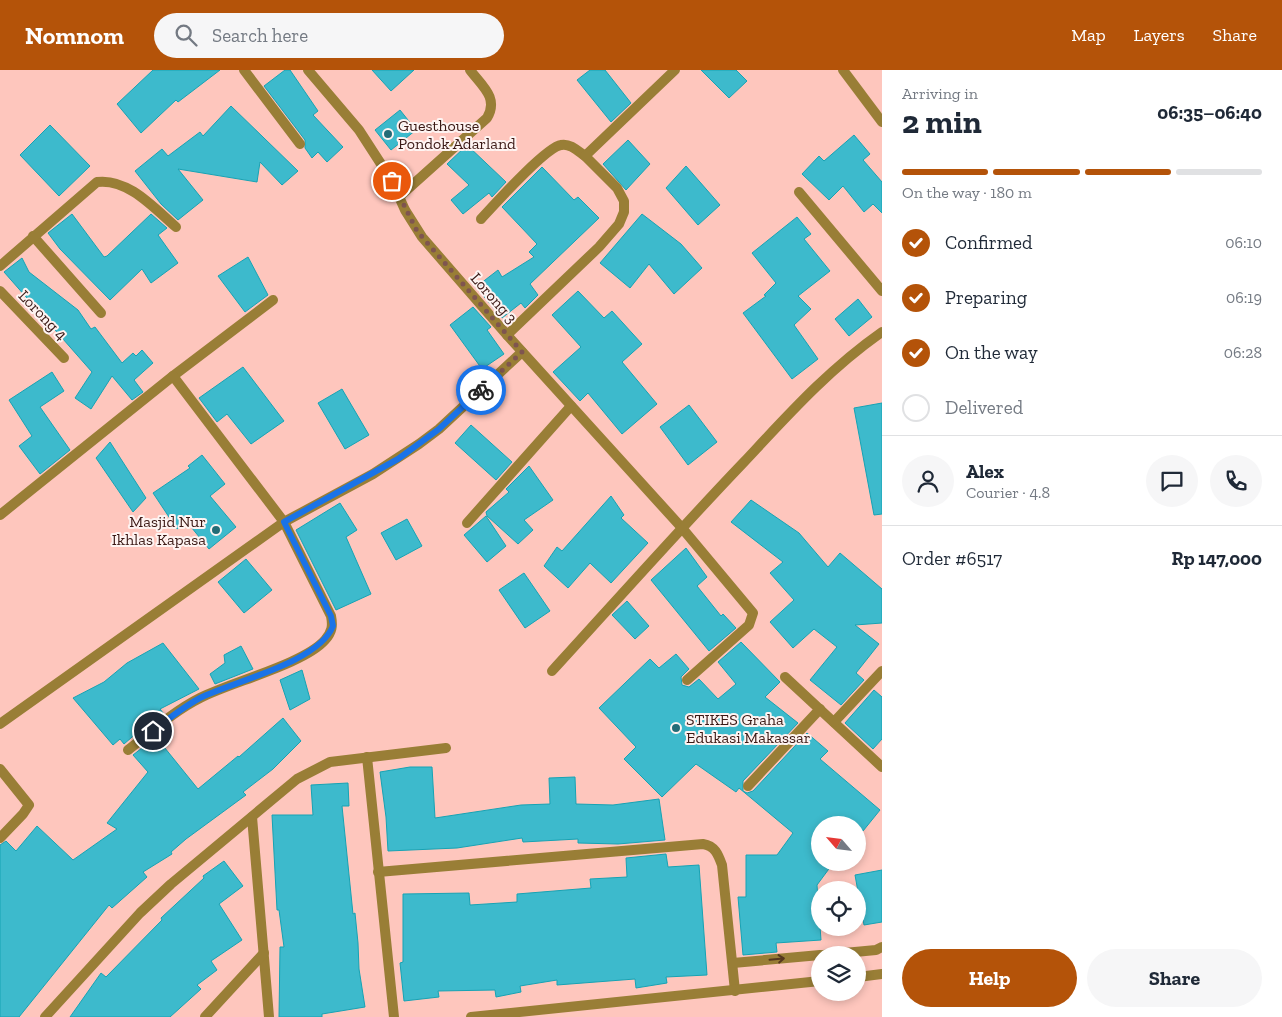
<!DOCTYPE html>
<meta charset="utf-8">
<style>
:root{--surface:#fff;--page:#f6f6f7;--text:#1f2937;--muted:#747a83;--line:#e0e1e3;--accent:#b45309}
body{margin:0;font-family:"Zilla Slab",serif;background:var(--page);color:var(--text);height:100vh;display:flex;flex-direction:column;font-size:19px;white-space:nowrap}
*{box-sizing:border-box;margin:0}
p{font-size:16px;color:var(--muted)}
.icon{flex:none;width:28px;height:28px;fill:none;stroke:currentColor;stroke-width:2;stroke-linecap:round;stroke-linejoin:round}
.map{position:relative;flex:1;overflow:hidden}
.side{display:flex;flex-direction:column;background:var(--surface);width:400px}
.side>*{flex:none}
.needle{width:32px;rotate:298deg}
.fabs{position:absolute;left:811px;top:746px;display:grid;gap:10px}
.fabs a{display:grid;place-items:center;width:55px;height:55px;border-radius:50%;background:var(--surface);box-shadow:0 2px 8px #0003;font-size:25px}
.pin{position:absolute;display:grid;place-items:center;width:42px;height:42px;color:#fff;margin:-21px;border:2px solid #fff;border-radius:50%;box-shadow:0 1px 5px #0007}
.courier{position:absolute;display:grid;place-items:center;width:50px;height:50px;margin:-25px;border:4px solid #1a73e8;border-radius:50%;background:#fff;color:#222;box-shadow:0 1px 6px #0007}
.overview em{font-style:normal;font-weight:700}
.overview div{display:flex;flex-direction:column-reverse}
.overview{display:flex;align-items:center;justify-content:space-between;height:85px;padding:0 20px}
h1{font-size:32px;font-weight:700;line-height:38px}
.bar{display:grid;grid-template-columns:repeat(4,1fr);gap:8px 5px;align-content:center;height:60px;padding:0 20px}
.bar i{height:6px;border-radius:4px;background:var(--line)}
.bar .active{background:var(--accent)}
.bar p{grid-column:span 4}
.line{display:flex;align-items:center;gap:12px;padding:0 20px;border-top:1px solid var(--line)}
.line div{flex:1}
.round{display:grid;place-items:center;flex:none;width:52px;height:52px;border-radius:26px;background:var(--page)}
ol{padding:0 20px;list-style:none}
li{display:flex;align-items:center;gap:15px;height:55px}
li p{margin-inline-start:auto}
li .icon{padding:5px;border-radius:50%;background:var(--accent);color:#fff;stroke-width:4}
li:last-child{color:var(--muted)}
li i{width:28px;height:28px;border:2px solid var(--line);border-radius:50%}
.primary-button{display:flex;gap:10px;margin-top:auto;padding:10px 20px}
.primary-button a{flex:1;height:58px;border-radius:30px;background:var(--accent);color:#fff;font-size:20px;font-weight:700;line-height:58px;text-align:center}
.primary-button a+a{background:var(--page);color:var(--text)}
header{display:flex;align-items:center;gap:30px;box-sizing:border-box;height:70px;padding:0 25px;background:var(--accent);color:#fff}
header strong{font-size:24px}
nav{display:flex;gap:28px;margin-inline-start:auto;font-size:18px}
.search{width:350px;height:45px;background:var(--page);display:flex;align-items:center;gap:12px;box-sizing:border-box;padding:0 18px;border-radius:28px;color:var(--muted);font-size:19px}
main{display:flex;flex:1;min-height:0}
.map>svg:first-child{display:block}
.building{fill:#3dbacc;stroke:#16a3b4}
.lines{fill:none;stroke-linecap:round;stroke-linejoin:round}
.street{stroke:#997e36;stroke-width:10}
.oneway{stroke:#56371e}
.done{stroke:#7f554f;stroke-width:5;stroke-dasharray:0 9}
.route{stroke:#1a73e8;stroke-width:6}
.poi-dot{fill:#236c77;stroke:#fef4f2;stroke-width:2}
.labels{text-anchor:middle;dominant-baseline:central;stroke-width:4;stroke-linejoin:round;paint-order:stroke}
.poi-label{font-size:16px;fill:#3a1814;stroke:#fef4f2;text-anchor:start}
.street-label{font-size:16px;fill:#3a1814;stroke:#fef4f2}
</style>
<header>
<strong>Nomnom</strong>
<div class="search"><svg class="icon" aria-label="search" viewBox="0 0 24 24"><circle cx="10" cy="10" r="6"/><path d="M15 15l6 6"/></svg>Search here</div>
<nav><a>Map</a><a>Layers</a><a>Share</a></nav>
</header>
<main>
<div class="map">
<svg width="882" height="947" viewBox="0 0 882 947">
<rect width="100%" height="100%" fill="#fec6bd"/>
<!-- building -->
<g class="building">
<path d="M153,0H220L178,32L176,30L141,63L117,34Z"/>
<path d="M285,0H290L318,41L313,45L343,77L327,92L318,82L312,88L305,78V70L264,16Z"/>
<path d="M372,0H414L391,21Z"/>
<path d="M590,0H605L631,33L611,52L577,10Z"/>
<path d="M701,0H736L747,11L729,28Z"/>
<path d="M231,36L298,101L282,115L260,92L257,112L178,99L203,130L178,150L161,134L135,101L162,79L168,86L200,62L203,66Z"/>
<path d="M400,40L416,60L391,80L375,60Z"/>
<path d="M50,55L90,96L59,126L20,85Z"/>
<path d="M854,65L870,84L863,90L882,112V143L873,134L864,142L843,116L829,130L802,104L819,86L824,91Z"/>
<path d="M628,70L650,94L626,120L603,94Z"/>
<path d="M467,75L506,112L492,127L489,123L463,144L451,130L469,115L447,94Z"/>
<path d="M686,96L720,135L698,155L666,118Z"/>
<path d="M542,97L574,130L578,127L599,148L530,214L538,225L525,238L521,233L502,248L476,217L498,200L502,207L534,187L529,182L537,174L502,137Z"/>
<path d="M72,144L104,187L107,186L151,144L167,158L158,165L178,193L151,213L142,199L110,230L60,179L48,163Z"/>
<path d="M642,144L681,174L702,198L674,224L649,194L630,218L600,193Z"/>
<path d="M797,147L811,164L804,169L830,201L798,226L811,239L794,255L818,289L792,309L743,243L766,226L764,225L776,213L752,183Z"/>
<path d="M248,187L268,225L245,242L218,206Z"/>
<path d="M22,188L29,202L78,240L91,259L95,257L122,293L133,283L136,286L142,280L153,293L134,310L143,322L132,330L112,306L91,339L75,328L92,302L4,202Z"/>
<path d="M578,221L604,248L612,241L642,274L622,292L657,334L622,364L588,323L580,331L553,302L581,277L552,245Z"/>
<path d="M858,229L872,247L849,266L835,249Z"/>
<path d="M473,237L491,257L487,260L504,284L482,299L450,255Z"/>
<path d="M243,297L284,351L251,374L227,344L217,352L199,328Z"/>
<path d="M52,302L64,321L40,337L70,380L40,404L19,376L32,366L9,330Z"/>
<path d="M342,319L369,365L345,379L318,333Z"/>
<path d="M882,333V444L874,445L854,338Z"/>
<path d="M689,335L717,372L688,395L660,357Z"/>
<path d="M471,355L512,392L496,410L455,373Z"/>
<path d="M110,372L146,428L133,442L96,388Z"/>
<path d="M202,385L225,414L210,426L236,457L209,479L187,452L177,459L153,423L190,398L188,396Z"/>
<path d="M529,396L553,430L524,450L533,460L518,474L487,446L486,442L509,422L506,419Z"/>
<path d="M611,426L624,445L621,448L648,473L611,513L590,493L568,518L544,496L557,477L562,481Z"/>
<path d="M751,430L799,463L828,497L840,483L882,519V553L855,555L879,574L856,603L864,610L841,635L810,610L837,577L814,559L793,578L770,552L794,530L770,503L783,492L731,452Z"/>
<path d="M340,433L357,460L346,467L371,524L336,540L296,460Z"/>
<path d="M486,446L506,476L487,492L464,465Z"/>
<path d="M407,449L422,476L396,490L381,463Z"/>
<path d="M686,478L707,507L697,516L721,546L723,544L736,558L709,581L651,510Z"/>
<path d="M246,489L272,520L244,543L218,512Z"/>
<path d="M524,503L550,541L525,558L499,520Z"/>
<path d="M627,531L649,556L635,569L612,545Z"/>
<path d="M741,572L780,612L765,627L798,653L743,711V721L747,723L753,721L807,663L828,681L820,689L880,740L863,761L858,755H820V792H834L817,815L821,870L776,873L777,882L743,885L738,827H746V785H777L793,763L739,718L736,722L696,694L662,727L624,689L636,677L599,638L650,589L659,598L676,584L689,599L681,607L682,615L689,617L699,609L718,629L736,614L718,592Z"/>
<path d="M163,573L199,619L160,639L163,643L146,655L124,674L120,669L113,675L73,628L104,612L127,593Z"/>
<path d="M241,576L253,599L215,614L210,604L225,593L224,585Z"/>
<path d="M302,600L310,629L290,640L280,610Z"/>
<path d="M874,620L882,627V669L873,679L845,653Z"/>
<path d="M283,648L301,671L273,699L243,722L246,725L186,769L171,782L172,784L143,802L147,807L112,838L109,835L19,947H0V775L6,771L16,781L37,756L73,790L117,759L107,753L148,702L133,685L156,667L198,719L238,686L239,687Z"/>
<path d="M410,697H432L435,748L521,735L550,734L549,708L575,707L576,734L613,735L659,729L665,770L618,774L578,773V769L523,772L522,768L457,778L388,781L386,747L380,702Z"/>
<path d="M348,713L349,736H342L353,844L355,843L358,873L359,899L365,937L322,944V947H279L280,877H284L279,840H277L272,745H313L311,715Z"/>
<path d="M666,784L668,797L699,795L707,905L666,907L667,913L636,918L635,909L557,915V910L520,916L521,922L496,927L495,920L438,921L439,927L404,931L400,893L403,892V824L469,823L470,835L517,832V824L591,818L590,809L627,807L626,788Z"/>
<path d="M224,791L243,816L219,834L242,870L211,891L217,900L197,915L201,919L170,947H70L101,903L106,907L162,850L161,848L204,808L203,806Z"/>
<path d="M882,800V852L864,855L855,805Z"/>
</g>
<g class="lines">
<!-- street -->
<g class="street">
<path d="M244,0L300,74"/>
<path d="M308,0L359,60L392,111L405,140L422,167L507,265L682,458L753,543L749,555L687,610"/>
<path d="M843,0L882,52"/>
<path d="M799,122L882,221"/>
<path d="M400,126L487,48C499,28 482,16 470,0"/>
<path d="M481,149C494,135 546,77 561,75C570,73 578,81 585,86"/>
<path d="M33,166L101,243"/>
<path d="M0,196L97,112C128,108 154,138 176,157"/>
<path d="M0,221L64,288"/>
<path d="M507,265L599,177L619,154L624,142V131L617,118L585,86L675,0"/>
<path d="M173,306L273,230"/>
<path d="M0,445L173,306L284,452L331,546C333,556 332,562 325,570C304,594 231,612 200,628C174,641 151,662 128,680"/>
<path d="M467,453L571,336"/>
<path d="M552,601C616,531 679,460 744,392C788,345 829,299 882,262"/>
<path d="M785,607L882,697"/>
<path d="M834,652L882,601"/>
<path d="M0,654L284,452L373,404L419,374L439,359L522,282"/>
<path d="M367,687L394,947"/>
<path d="M0,699L29,735L23,744L0,768"/>
<path d="M748,716L820,639"/>
<path d="M252,747L269,947"/>
<path d="M378,802L703,774C715,776 718,784 722,795L735,921"/>
<path d="M823,885L876,880L882,877"/>
<path d="M733,893L820,885"/>
<path d="M858,907L882,904"/>
<path d="M45,947L140,843L171,814L297,709L330,692L446,678"/>
<path d="M205,947L264,883"/>
<path d="M471,947L820,911"/>
</g>
</g>
<!-- one-way arrows -->
<defs><path id="oneway-shaft" d="M-6 0H5M1.5-3L5.5 0L1.5 3" fill="none" stroke-width="1.6" stroke-linecap="round" stroke-linejoin="round" transform="scale(1.25)"/></defs>
<use class="oneway" href="#oneway-shaft" transform="translate(777 889) rotate(-5)"/>
<g class="lines">
<!-- done -->
<path class="done" d="M392,111L417,161L522,282L481,320"/>
<!-- route -->
<path class="route" d="M153,661C168,649 183,637 200,628C235,611 319,592 333,556L331,546L284,452L398,389L439,359L481,320"/>
</g>
<!-- markers -->
<g class="poi-dot">
<circle cx="388" cy="64" r="5"/>
<circle cx="216" cy="460" r="5"/>
<circle cx="676" cy="658" r="5"/>
</g>
<g class="labels">
<!-- poi labels -->
<g class="poi-label">
<text x="398" y="55">Guesthouse<tspan x="398" dy="18">Pondok Adarland</tspan></text>
<text x="206" y="451" text-anchor="end">Masjid Nur<tspan x="206" dy="18">Ikhlas Kapasa</tspan></text>
<text x="686" y="649">STIKES Graha<tspan x="686" dy="18">Edukasi Makassar</tspan></text>
</g>
<!-- street labels -->
<g class="street-label">
<text transform="translate(494 228) rotate(49)">Lorong 3</text>
<text transform="translate(43 245) rotate(46)">Lorong 4</text>
</g>
</g>
</svg>
<div class="fabs">
<a><svg class="needle" viewBox="-14 -14 28 28"><path d="M0-13l5 13h-10z" fill="#e53935"/><path d="M0 13l5-13h-10z" fill="#747a83"/></svg></a>
<a><svg class="icon" aria-label="locate" viewBox="0 0 24 24"><circle cx="12" cy="12" r="6"/><path d="M12 2v4M12 18v4M2 12h4M18 12h4"/></svg></a>
<a><svg class="icon" aria-label="layers" viewBox="0 0 24 24"><path d="M12 4l9 5-9 5-9-5zM3 14l9 5 9-5"/></svg></a>
</div>
<div class="pin" style="left:392px;top:111px;background:#ea580c"><svg class="icon" aria-label="bag" viewBox="0 0 24 24"><path d="M5 8h14l-1 12H6zM9 8a3 3 0 0 1 6 0"/></svg></div>
<div class="pin" style="left:153px;top:661px;background:#1f2937"><svg class="icon" aria-label="home" viewBox="0 0 24 24"><path d="M3 11l9-7 9 7M6 9v11h12V9"/></svg></div>
<div class="courier" style="left:481px;top:320px"><svg class="icon" aria-label="bike" viewBox="0 0 24 24"><circle cx="6" cy="16" r="4"/><circle cx="18" cy="16" r="4"/><path d="M6 16l4-8h5l3 8M10 8l3 8H6M13 5h3"/></svg></div>
</div>
<section class="side">
<div class="overview"><div><h1>2 min</h1><p>Arriving in</p></div><em>06:35–06:40</em></div>
<div class="bar"><i class="active"></i><i class="active"></i><i class="active"></i><i></i><p>On the way · 180 m</p></div>
<ol>
<li><svg class="icon" aria-label="check" viewBox="0 0 24 24"><path d="M5 12l5 5 9-10"/></svg>Confirmed<p>06:10</p></li>
<li><svg class="icon" aria-label="check" viewBox="0 0 24 24"><path d="M5 12l5 5 9-10"/></svg>Preparing<p>06:19</p></li>
<li><svg class="icon" aria-label="check" viewBox="0 0 24 24"><path d="M5 12l5 5 9-10"/></svg>On the way<p>06:28</p></li>
<li><i></i>Delivered</li>
</ol>
<div class="line" style="height:90px"><a class="round"><svg class="icon" aria-label="person" viewBox="0 0 24 24"><circle cx="12" cy="8" r="4"/><path d="M4 21q1-7 8-7t8 7"/></svg></a><div><b>Alex</b><p>Courier · 4.8</p></div><a class="round"><svg class="icon" aria-label="chat" viewBox="0 0 24 24"><path d="M4 5h16v11H9l-5 4z"/></svg></a><a class="round"><svg class="icon" aria-label="phone" viewBox="0 0 24 24"><path d="M5 4h4l2 5-3 2q2 4 5 5l2-3 5 2v4C11 20 4 13 5 4z"/></svg></a></div>
<div class="line" style="height:65px"><div>Order #6517</div><b>Rp 147,000</b></div>
<div class="primary-button"><a>Help</a><a>Share</a></div>
</section>
</main>
